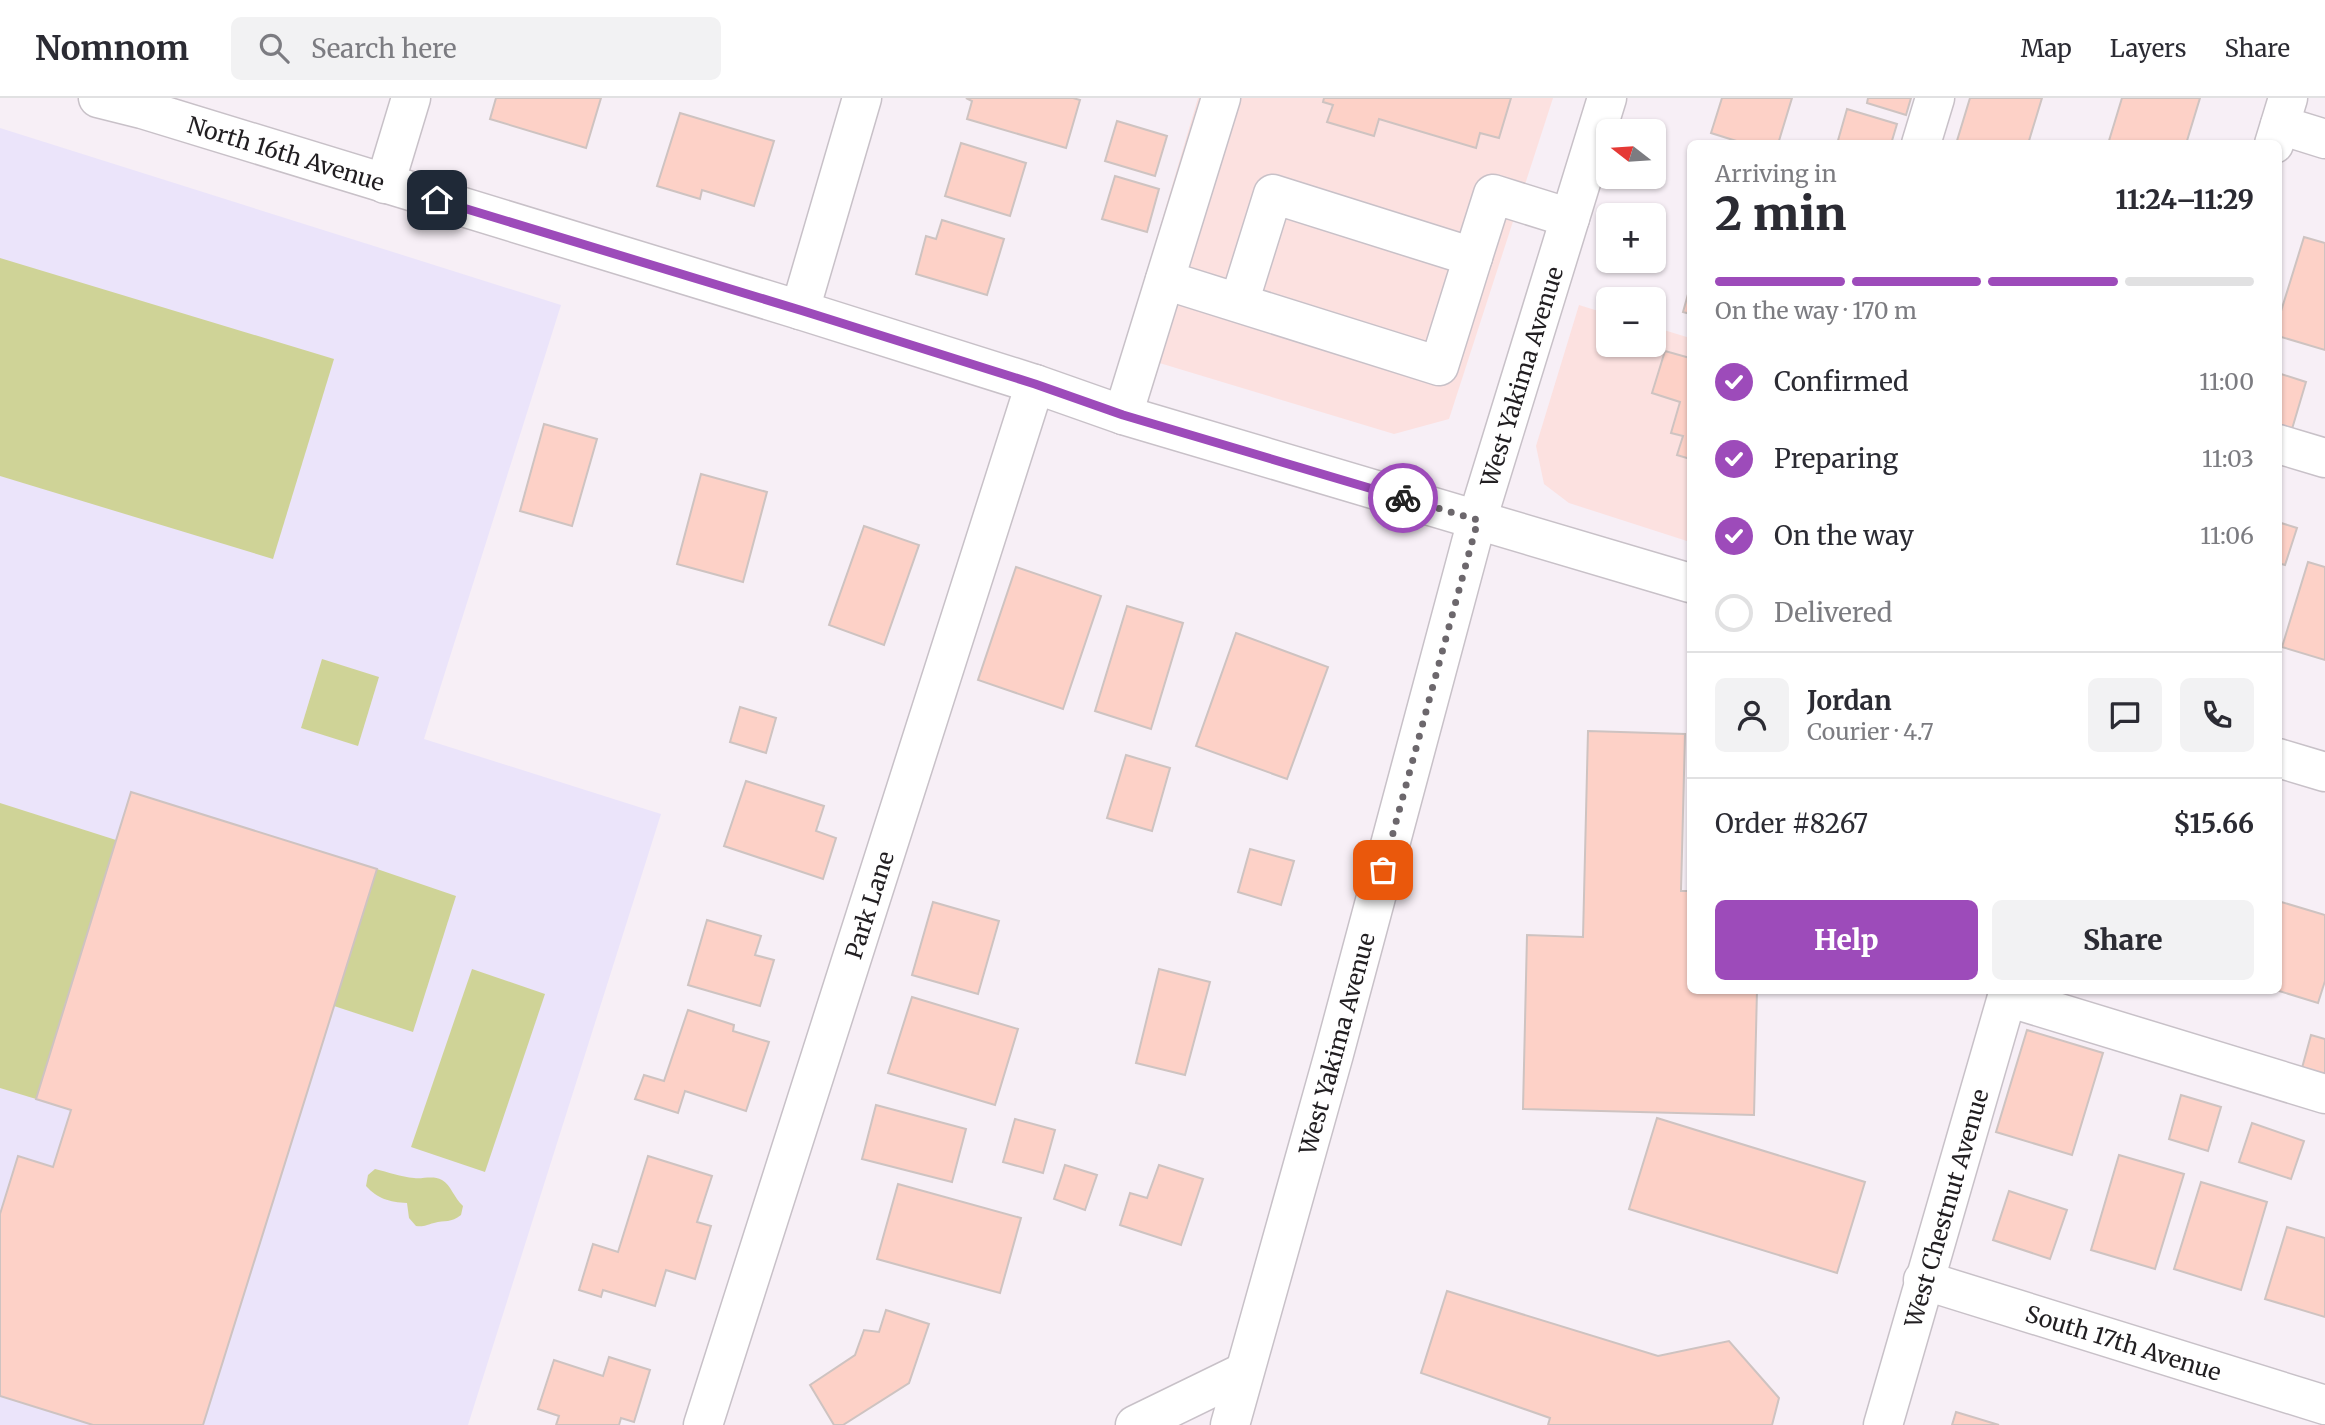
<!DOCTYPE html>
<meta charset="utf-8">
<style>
:root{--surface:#fff;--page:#f2f2f3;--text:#2b2b33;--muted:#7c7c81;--line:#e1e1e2;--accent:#9d4bba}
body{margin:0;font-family:Merriweather,serif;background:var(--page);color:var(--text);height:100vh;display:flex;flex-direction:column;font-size:26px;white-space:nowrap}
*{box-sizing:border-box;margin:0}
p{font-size:23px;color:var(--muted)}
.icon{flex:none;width:38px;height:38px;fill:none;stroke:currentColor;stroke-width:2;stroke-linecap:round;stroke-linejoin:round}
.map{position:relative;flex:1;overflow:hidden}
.panel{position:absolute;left:1687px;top:42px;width:595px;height:854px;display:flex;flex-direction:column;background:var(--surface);border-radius:10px;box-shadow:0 2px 5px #0004}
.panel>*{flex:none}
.needle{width:46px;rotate:287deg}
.controls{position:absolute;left:1596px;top:21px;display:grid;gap:14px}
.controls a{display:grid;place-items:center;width:70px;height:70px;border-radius:10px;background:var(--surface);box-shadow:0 2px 5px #0004;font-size:35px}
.pin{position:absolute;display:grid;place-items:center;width:60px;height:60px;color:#fff;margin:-30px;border-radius:14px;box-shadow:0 4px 10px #0006}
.courier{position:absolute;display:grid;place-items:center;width:70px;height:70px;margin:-35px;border:5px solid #9d4bba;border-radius:50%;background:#fff;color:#222;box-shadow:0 2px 9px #0007}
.overview em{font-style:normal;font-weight:800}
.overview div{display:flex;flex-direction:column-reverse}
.overview{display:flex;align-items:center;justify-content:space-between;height:119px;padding:0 28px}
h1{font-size:46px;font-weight:800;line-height:52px}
.bar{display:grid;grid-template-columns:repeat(4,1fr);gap:10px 7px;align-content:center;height:84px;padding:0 28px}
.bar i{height:9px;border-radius:5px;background:var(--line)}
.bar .active{background:var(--accent)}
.bar p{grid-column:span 4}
.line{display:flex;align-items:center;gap:18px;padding:0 28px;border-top:2px solid var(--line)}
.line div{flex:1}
.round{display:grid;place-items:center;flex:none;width:74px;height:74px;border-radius:10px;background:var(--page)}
ol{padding:0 28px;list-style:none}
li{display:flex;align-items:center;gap:21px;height:77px}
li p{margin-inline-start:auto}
li .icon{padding:7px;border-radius:50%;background:var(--accent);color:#fff;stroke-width:4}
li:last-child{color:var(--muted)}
li i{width:38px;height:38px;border:4px solid var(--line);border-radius:50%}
.primary-button{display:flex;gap:14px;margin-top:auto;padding:14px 28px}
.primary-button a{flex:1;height:80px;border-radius:10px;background:var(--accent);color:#fff;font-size:28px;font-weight:800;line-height:80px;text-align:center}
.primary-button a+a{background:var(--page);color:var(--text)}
header{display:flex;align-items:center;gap:42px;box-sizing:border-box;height:98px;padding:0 35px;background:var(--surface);border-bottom:2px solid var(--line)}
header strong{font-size:33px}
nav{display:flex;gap:38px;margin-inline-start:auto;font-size:24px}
.search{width:490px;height:63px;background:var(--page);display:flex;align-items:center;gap:18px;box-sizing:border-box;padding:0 24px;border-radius:10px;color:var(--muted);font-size:26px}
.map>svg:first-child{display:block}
.commercial{fill:#fce1e0}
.education{fill:#ebe4fa}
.green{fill:#cfd397}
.building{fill:#fdd1c7;stroke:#cec3c1;stroke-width:2}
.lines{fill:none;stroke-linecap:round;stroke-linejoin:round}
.minor-casing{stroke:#c8c1c8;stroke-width:41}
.major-casing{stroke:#c8c1c8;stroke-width:41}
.minor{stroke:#fff;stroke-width:38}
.major{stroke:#fff;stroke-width:38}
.done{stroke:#6c676c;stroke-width:7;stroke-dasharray:0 12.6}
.route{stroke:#9d4bba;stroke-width:9}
.labels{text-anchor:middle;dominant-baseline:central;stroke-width:5;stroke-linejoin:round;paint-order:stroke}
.street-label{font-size:23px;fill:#211e21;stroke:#f7eff6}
</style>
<header>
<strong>Nomnom</strong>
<div class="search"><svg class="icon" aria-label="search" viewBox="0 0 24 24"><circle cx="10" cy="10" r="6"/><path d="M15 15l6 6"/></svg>Search here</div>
<nav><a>Map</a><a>Layers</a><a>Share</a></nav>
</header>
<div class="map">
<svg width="2325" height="1327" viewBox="0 0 2325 1327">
<rect width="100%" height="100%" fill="#f7eff6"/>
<!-- commercial -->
<g class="commercial">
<path d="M1198,0H1553L1449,321L1394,336L1123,254Z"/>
<path d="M1579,207L1608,216V247H1654V229L1690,240V444L1569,405L1544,386L1536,348Z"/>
</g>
<!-- education -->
<path class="education" d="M0,30L561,207L424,641L661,716L468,1327H0Z"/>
<!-- green -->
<g class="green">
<path d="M0,160L334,261L273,461L0,378Z"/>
<path d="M322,561L379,579L358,648L301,630Z"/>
<path d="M0,705L116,742L36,1001L0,990Z"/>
<path d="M377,771L456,798L413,934L334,908Z"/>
<path d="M472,871L545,896L485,1074L411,1049Z"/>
<path d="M375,1071C388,1074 401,1079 414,1080C424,1081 433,1077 442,1082C451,1087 454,1100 463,1108L461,1117C451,1125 445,1122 434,1125C426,1127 424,1129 416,1128L409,1120L407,1105C389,1104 378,1101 366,1088L368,1077Z"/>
</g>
<!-- building -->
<g class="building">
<path d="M496,0H601L586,50L490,21Z"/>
<path d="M966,0H1073L1080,2L1066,50L967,21L972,3Z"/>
<path d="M1324,0H1511L1499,40L1480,35L1476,50L1379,21L1374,38L1327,24L1333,7L1323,4Z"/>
<path d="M1722,0H1792L1778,46H1746L1711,35Z"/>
<path d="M1868,0H1911L1906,17L1867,5Z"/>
<path d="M1970,0H2042L2028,46H1956Z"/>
<path d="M2122,0H2200L2186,46H2108Z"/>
<path d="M1847,11L1897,26L1891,46H1837Z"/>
<path d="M680,15L774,43L754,108L702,92L700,101L657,88Z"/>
<path d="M1117,23L1167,38L1155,78L1105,63Z"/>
<path d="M961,45L1026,65L1010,118L945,98Z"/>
<path d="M1115,78L1159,91L1147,134L1102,121Z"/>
<path d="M942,122L1004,141L987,197L916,176L926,138L936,141Z"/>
<path d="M2304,139L2325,145V252L2278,238V223Z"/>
<path d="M1690,189V216L1683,214Z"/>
<path d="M1665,253L1690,260V361L1677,357L1683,338L1671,335L1680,304L1652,295Z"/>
<path d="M2278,275L2306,284L2292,331L2278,326Z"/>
<path d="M544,326L597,341L572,428L520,413Z"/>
<path d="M701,376L767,394L743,484L677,466Z"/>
<path d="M2278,424L2297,430L2285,467L2278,465Z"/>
<path d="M864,428L919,447L884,547L829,527Z"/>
<path d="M2308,464L2325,469V562L2282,549Z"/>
<path d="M1016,469L1101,498L1063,611L978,582Z"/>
<path d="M1127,508L1183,525L1151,631L1095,613Z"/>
<path d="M1236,535L1328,569L1287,681L1196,648Z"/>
<path d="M740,609L776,620L766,655L730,644Z"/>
<path d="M1588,633L1685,636L1681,793H1690V892H1757L1754,1017L1523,1011L1527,837L1583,839Z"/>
<path d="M1126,657L1170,670L1152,733L1107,720Z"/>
<path d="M746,683L824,708L816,733L836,740L823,781L724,748Z"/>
<path d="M131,694L377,771L203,1327H93L0,1298V1116L18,1058L53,1069L71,1012L36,1001Z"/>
<path d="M1250,751L1294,763L1281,807L1238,794Z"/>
<path d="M2278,803L2325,817V883L2318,905L2276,892H2278Z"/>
<path d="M933,804L999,823L978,896L912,877Z"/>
<path d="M707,822L761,838L755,857L774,862L760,908L688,887Z"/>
<path d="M1159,871L1210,884L1185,977L1136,965Z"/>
<path d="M912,899L1018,931L995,1007L888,975Z"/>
<path d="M688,912L734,927L733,933L769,944L746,1013L685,993L678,1015L635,1001L644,977L664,983Z"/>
<path d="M2027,932L2103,955L2072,1057L1996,1034Z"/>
<path d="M2311,937L2325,941V976L2302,970Z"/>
<path d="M2181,997L2221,1009L2208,1053L2169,1041Z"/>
<path d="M876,1007L966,1031L952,1084L862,1061Z"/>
<path d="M1657,1020L1865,1084L1837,1175L1629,1111Z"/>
<path d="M1015,1021L1055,1032L1043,1075L1003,1064Z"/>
<path d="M2252,1025L2304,1043L2291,1081L2239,1064Z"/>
<path d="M2119,1057L2184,1076L2155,1171L2091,1152Z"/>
<path d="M648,1058L712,1078L697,1124L711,1128L695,1181L666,1172L655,1208L603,1192L601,1199L579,1192L593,1146L618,1154Z"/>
<path d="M1065,1067L1097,1077L1085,1112L1054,1101Z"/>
<path d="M1159,1067L1203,1081L1181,1147L1120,1127L1130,1095L1147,1100Z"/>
<path d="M2201,1084L2267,1104L2241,1192L2174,1171Z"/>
<path d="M898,1086L1021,1120L1000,1195L877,1161Z"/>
<path d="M2009,1093L2067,1112L2050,1161L1993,1142Z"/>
<path d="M2287,1129L2325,1140V1219L2265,1201Z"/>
<path d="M1447,1193L1658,1258L1729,1243L1779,1300L1772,1327H1548L1550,1320L1421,1275Z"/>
<path d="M886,1212L929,1226L909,1285L843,1327H834L810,1287L855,1257L864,1232L879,1234Z"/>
<path d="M609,1259L650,1272L634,1324L621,1320L619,1327H556L559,1318L538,1311L554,1262L603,1278Z"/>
<path d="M1956,1314L1999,1327H1952Z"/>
</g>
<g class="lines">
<!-- minor casing -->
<g class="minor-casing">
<g id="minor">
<path d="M2280,27L2325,41"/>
<path d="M1921,46L1935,0"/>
<path d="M2274,46L2288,0"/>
<path d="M385,86L411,0"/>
<path d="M1473,159L1493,96L1570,120"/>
<path d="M1165,182L1439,268L1473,159L1273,96L1239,205"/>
<path d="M800,212L862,0"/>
<path d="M1123,317L1221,0"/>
<path d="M2278,346L2325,360"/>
<path d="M2007,899L2325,996"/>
<path id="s1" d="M1923,1182L2325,1307"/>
<path id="s2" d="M703,1327L1035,286"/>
<path d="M1135,1327L1244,1274"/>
<path id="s3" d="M1230,1327L1334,956L1477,422"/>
<path id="s4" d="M1883,1327L2009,892"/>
</g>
</g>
<!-- major casing -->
<g class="major-casing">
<g id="major">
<path id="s5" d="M98,0L142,11L800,212L1035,286L1123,317L1690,485"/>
<path id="s6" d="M1477,422L1607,0"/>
<path d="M2278,660L2325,674"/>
</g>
</g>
<!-- minor -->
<use href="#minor" class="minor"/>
<!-- major -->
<use href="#major" class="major"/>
</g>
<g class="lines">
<!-- done -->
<path class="done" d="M1383,772L1478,422L1403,400"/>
<!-- route -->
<path class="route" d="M437,102L800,212L1035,286L1123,317L1403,400"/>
</g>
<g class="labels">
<!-- street labels -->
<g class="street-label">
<text stroke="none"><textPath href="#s5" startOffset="196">North 16th Avenue</textPath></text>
<text stroke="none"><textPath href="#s6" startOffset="150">West Yakima Avenue</textPath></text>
<text stroke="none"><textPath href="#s2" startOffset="546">Park Lane</textPath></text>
<text stroke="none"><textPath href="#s3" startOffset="396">West Yakima Avenue</textPath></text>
<text stroke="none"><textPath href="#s4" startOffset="226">West Chestnut Avenue</textPath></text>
<text stroke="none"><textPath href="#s1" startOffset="210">South 17th Avenue</textPath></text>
</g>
</g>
</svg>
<div class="controls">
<a><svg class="needle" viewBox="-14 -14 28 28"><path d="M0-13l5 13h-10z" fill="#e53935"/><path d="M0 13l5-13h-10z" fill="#7c7c81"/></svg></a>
<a>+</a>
<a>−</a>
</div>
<div class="pin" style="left:1383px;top:772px;background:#ea580c"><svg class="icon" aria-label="bag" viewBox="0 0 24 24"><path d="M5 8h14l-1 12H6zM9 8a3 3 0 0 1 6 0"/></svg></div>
<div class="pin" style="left:437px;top:102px;background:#1f2937"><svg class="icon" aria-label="home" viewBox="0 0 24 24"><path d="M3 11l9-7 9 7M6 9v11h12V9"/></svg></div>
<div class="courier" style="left:1403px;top:400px"><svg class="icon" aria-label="bike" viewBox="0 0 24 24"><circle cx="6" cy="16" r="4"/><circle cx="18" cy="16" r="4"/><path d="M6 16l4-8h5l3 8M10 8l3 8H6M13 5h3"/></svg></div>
<section class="panel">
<div class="overview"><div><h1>2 min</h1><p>Arriving in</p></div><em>11:24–11:29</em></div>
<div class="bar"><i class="active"></i><i class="active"></i><i class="active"></i><i></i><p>On the way · 170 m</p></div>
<ol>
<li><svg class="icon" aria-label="check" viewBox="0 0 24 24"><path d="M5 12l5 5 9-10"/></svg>Confirmed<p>11:00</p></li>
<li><svg class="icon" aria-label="check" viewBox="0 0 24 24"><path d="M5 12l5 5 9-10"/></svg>Preparing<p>11:03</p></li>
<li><svg class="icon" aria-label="check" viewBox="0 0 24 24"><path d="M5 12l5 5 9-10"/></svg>On the way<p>11:06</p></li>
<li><i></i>Delivered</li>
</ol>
<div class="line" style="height:126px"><a class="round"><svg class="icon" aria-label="person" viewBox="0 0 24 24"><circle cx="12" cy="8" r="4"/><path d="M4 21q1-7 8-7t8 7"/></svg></a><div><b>Jordan</b><p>Courier · 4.7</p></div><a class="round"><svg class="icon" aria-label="chat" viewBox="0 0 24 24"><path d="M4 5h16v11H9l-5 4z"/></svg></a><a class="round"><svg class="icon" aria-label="phone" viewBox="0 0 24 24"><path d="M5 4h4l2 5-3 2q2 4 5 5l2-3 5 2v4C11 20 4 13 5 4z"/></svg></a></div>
<div class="line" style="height:91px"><div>Order #8267</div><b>$15.66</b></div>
<div class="primary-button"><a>Help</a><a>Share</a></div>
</section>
</div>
